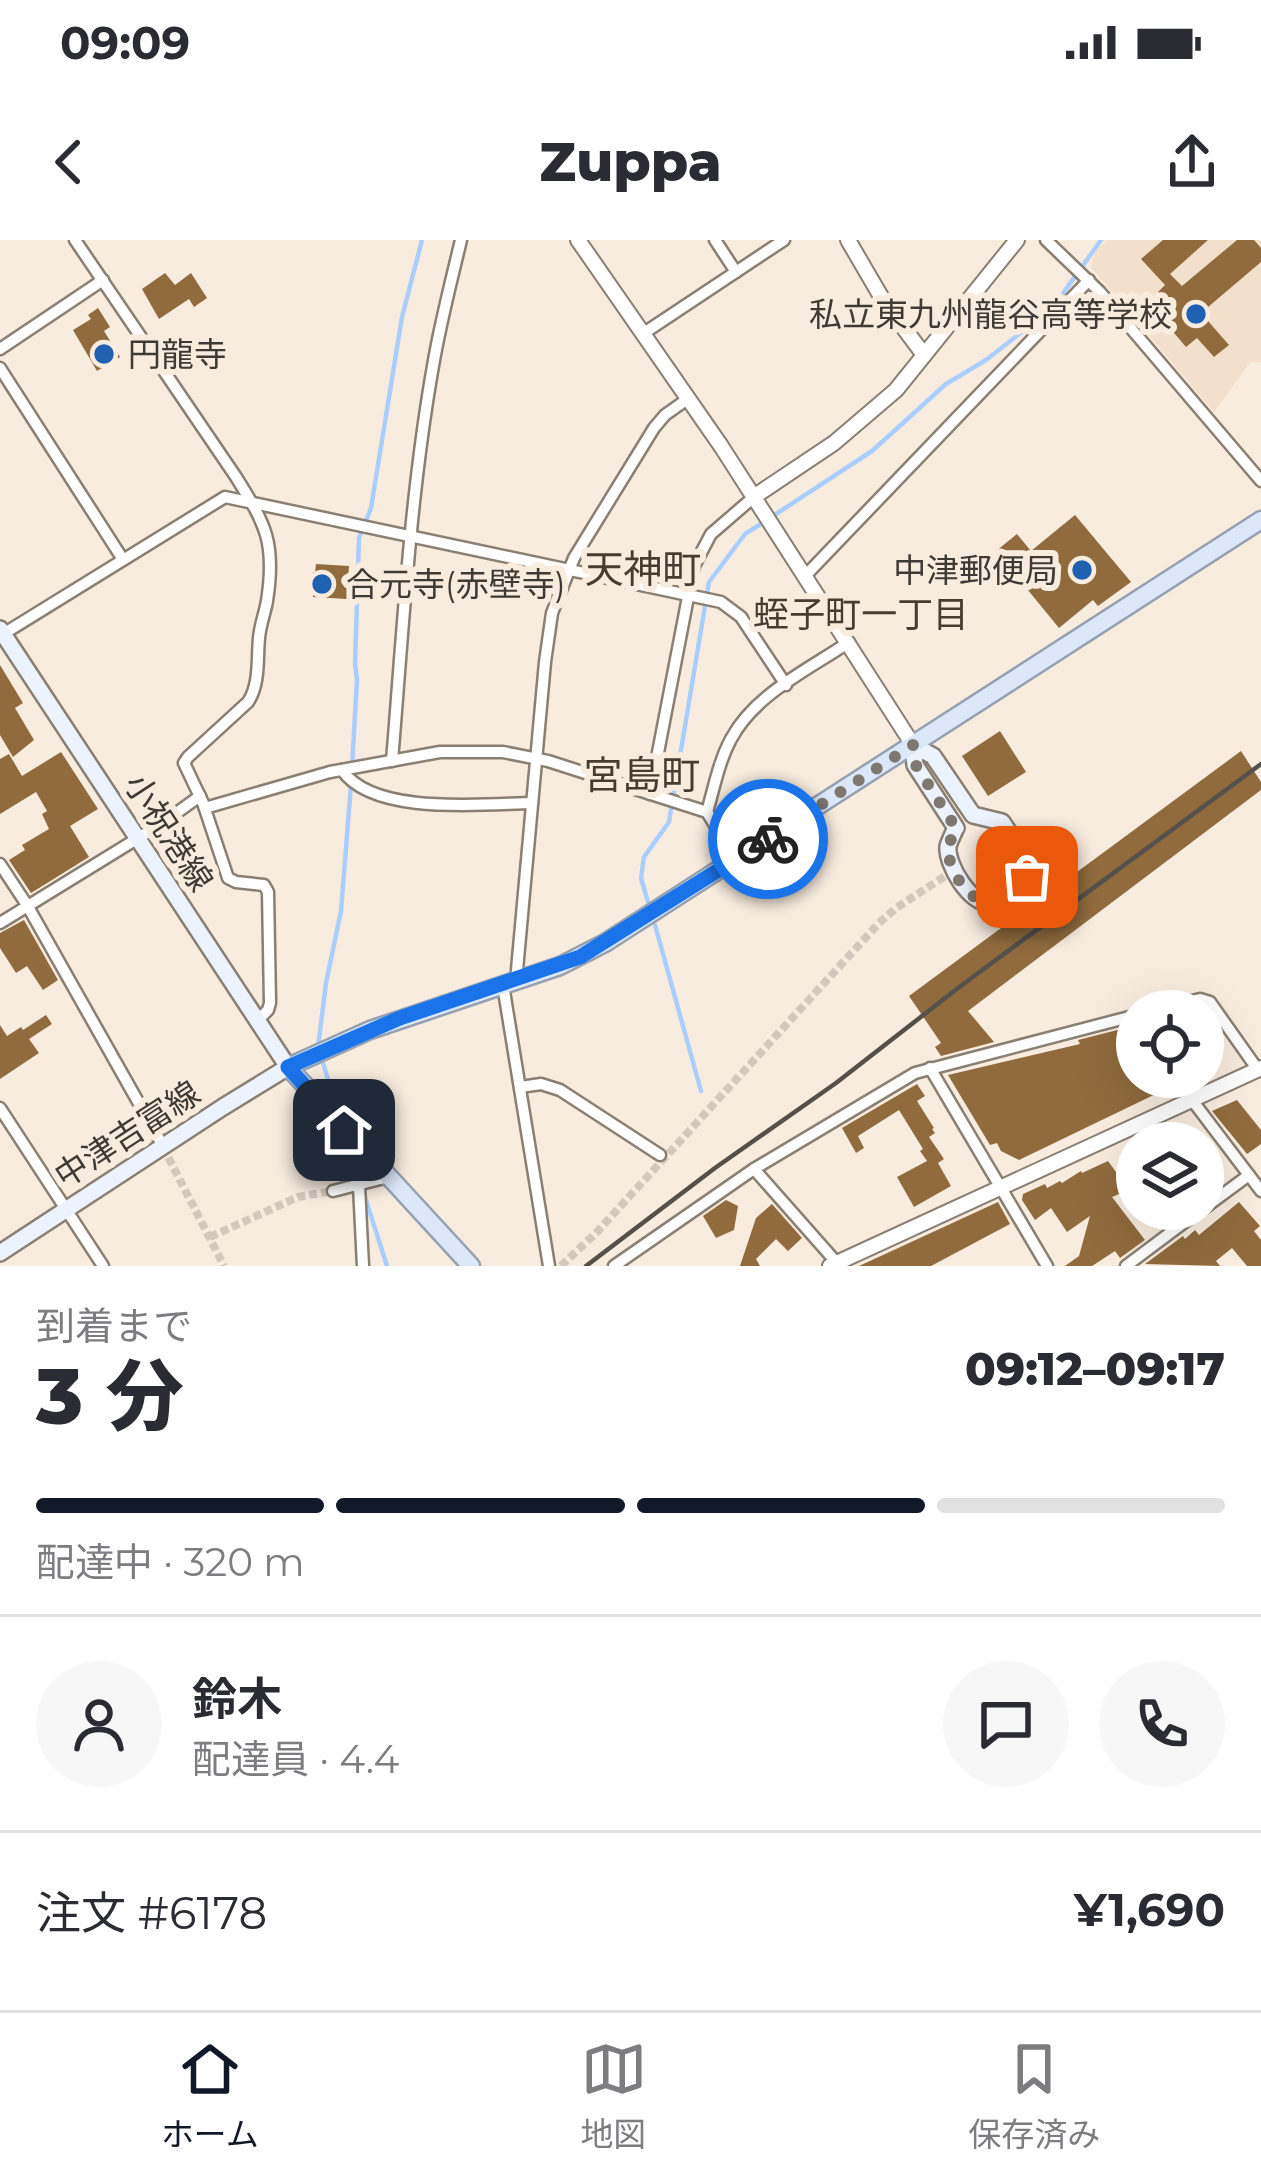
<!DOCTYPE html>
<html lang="ja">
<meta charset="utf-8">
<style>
:root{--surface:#fff;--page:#f7f7f7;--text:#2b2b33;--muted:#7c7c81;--line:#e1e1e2;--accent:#111827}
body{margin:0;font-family:Montserrat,"Noto Sans JP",sans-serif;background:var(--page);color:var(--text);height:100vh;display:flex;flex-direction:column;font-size:45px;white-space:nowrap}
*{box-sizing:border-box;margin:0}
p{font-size:39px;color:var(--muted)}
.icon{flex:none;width:66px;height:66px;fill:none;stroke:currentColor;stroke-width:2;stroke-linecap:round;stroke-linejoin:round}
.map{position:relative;height:1026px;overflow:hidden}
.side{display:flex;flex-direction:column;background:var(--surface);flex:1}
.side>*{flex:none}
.tools{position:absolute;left:1116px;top:750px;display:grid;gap:24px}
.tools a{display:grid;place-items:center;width:108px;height:108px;border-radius:50%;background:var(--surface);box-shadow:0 12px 48px #0002;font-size:60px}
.pin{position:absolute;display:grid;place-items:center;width:102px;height:102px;color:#fff;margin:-51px;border-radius:24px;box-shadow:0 6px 18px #0006}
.courier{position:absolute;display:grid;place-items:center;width:120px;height:120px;margin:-60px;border:9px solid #1a73e8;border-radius:50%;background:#fff;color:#222;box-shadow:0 3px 15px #0007}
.summary em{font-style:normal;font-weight:800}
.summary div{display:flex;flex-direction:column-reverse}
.summary{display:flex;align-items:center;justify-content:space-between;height:204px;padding:0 36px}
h1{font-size:78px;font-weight:800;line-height:90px}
.bar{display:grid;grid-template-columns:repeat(4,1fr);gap:18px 12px;align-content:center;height:144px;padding:0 36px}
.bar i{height:15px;border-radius:9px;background:var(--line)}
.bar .current{background:var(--accent)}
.bar p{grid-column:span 4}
.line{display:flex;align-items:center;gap:30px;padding:0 36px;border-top:3px solid var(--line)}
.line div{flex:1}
.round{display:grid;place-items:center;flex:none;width:126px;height:126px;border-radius:63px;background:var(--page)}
.status{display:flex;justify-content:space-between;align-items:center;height:84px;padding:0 60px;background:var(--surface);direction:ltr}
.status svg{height:33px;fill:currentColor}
header{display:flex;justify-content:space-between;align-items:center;height:156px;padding:0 36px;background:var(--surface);font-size:54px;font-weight:800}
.tab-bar{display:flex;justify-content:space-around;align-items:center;height:168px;border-top:3px solid var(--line);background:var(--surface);font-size:33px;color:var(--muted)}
.tab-bar a{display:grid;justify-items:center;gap:6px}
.tab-bar .current{color:var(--accent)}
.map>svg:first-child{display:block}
.built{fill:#f2e0cd}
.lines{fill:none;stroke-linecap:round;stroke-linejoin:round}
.stream{stroke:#abceff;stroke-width:4.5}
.building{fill:#916b3e}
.pedestrian-tunnel{stroke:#d3c8bd;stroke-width:8;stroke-dasharray:8 4;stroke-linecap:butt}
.minor-casing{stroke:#8a7f73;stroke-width:15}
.tertiary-casing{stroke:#8a7f73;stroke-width:18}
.secondary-casing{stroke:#8a7f73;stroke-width:20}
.primary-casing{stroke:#95a1b1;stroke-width:21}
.minor{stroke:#fff;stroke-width:10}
.tertiary{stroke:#fff;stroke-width:14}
.secondary{stroke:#edf3fc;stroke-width:15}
.primary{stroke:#dce8f8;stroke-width:16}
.rail{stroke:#55504a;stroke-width:4.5}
.done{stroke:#7f7870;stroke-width:12;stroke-dasharray:0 21.6}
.route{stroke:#1a73e8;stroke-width:15}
.poi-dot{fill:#2161b2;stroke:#f8ecdf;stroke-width:4.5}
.labels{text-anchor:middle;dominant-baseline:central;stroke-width:12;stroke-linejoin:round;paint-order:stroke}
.poi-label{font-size:33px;fill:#3e3a35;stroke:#f8ecdf;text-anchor:end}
.street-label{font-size:33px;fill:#3e3a35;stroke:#f8ecdf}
.neighbourhood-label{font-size:36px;fill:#463d32;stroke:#f8ecdf}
.quarter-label{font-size:39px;fill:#463d32;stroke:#f8ecdf}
</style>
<div class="status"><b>09:09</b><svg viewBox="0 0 49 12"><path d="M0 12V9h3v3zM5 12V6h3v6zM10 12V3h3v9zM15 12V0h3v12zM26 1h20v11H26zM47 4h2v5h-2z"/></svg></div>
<header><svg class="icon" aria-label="back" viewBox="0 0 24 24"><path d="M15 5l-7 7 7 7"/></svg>Zuppa<svg class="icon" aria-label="share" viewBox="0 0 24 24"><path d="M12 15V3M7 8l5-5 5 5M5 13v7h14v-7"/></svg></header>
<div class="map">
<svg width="1261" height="1026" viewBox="0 0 1261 1026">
<rect width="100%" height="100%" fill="#f8ecdf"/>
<!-- built -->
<path class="built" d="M1108,0H1261V123L1251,121L1214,172L1091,27L1094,12Z"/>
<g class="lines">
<!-- stream -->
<g class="stream">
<path d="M773,276L872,211L946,144L986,120L1037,80L1061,56L1101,0"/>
<path d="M352,527L357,440L355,424L359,298L371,268L402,77L422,0"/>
<path d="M648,662L641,638L644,617L669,582L709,342L745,294L764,282"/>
<path d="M655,685L701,851"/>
<path d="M318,807L326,743L341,671L351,545"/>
<path d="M323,823L338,872"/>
<path d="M347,900L360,941"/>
<path d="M363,951L387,1026"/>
</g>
</g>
<!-- building -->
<g class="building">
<path d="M1163,0H1208L1170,34L1182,46L1237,0H1254L1261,8V22L1201,73L1229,105L1214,117L1197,98L1186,107L1163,80L1173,70L1158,52L1165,45L1141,19Z"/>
<path d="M165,33L175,45L191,33L207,58L194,67L189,59L159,79L142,49Z"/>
<path d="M98,68L110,87L104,91L120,117L97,131L73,90L91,79L88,75Z"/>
<path d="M1075,275L1131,342L1098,366L1093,360L1059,388L996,311L1017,294L1031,311Z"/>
<path d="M316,324L349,326L347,359L313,357V332H315Z"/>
<path d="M0,425L23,463L15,468L34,500L13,517L0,495Z"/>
<path d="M1000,491L1026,532L988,556L962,516Z"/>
<path d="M1241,511L1261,542V550L968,771L994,802L941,816L935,807L941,803L909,756Z"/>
<path d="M61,512L98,569L70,586L89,617L31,653L9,620L25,610L22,605L49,589L42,574L47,571L36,552L0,574V519L9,514L22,536Z"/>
<path d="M24,680L58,740L43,750L27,726L16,733L0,708V693Z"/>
<path d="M46,775L52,784L29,799L39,813L0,839V785L7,796L21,787L23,790Z"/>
<path d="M1137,785V837H1156L1162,851L1019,920L1001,911L997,903L990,905L948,835L1080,804L1078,800Z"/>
<path d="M917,844L925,856L917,861L934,888L932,889L935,893L929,897L944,919L938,923L951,946L914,967L897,937L927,921L920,911L923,909L899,870L858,896L864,908L856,913L842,888Z"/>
<path d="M1237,860L1261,890V904L1247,914L1212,871Z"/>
<path d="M1108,921L1129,950L1112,957L1145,1000L1120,1018L1115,1011L1092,1026H1065L1079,1016L1090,976L1067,992L1051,968L1035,980L1022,960L1023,954L1045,944L1047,948L1060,941L1062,943L1081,931L1082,933Z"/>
<path d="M726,960L738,966L734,990L716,998L703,976Z"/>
<path d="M998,962L1010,984L931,1026H859Z"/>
<path d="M1239,962L1260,986L1254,991L1261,1000V1026H1247L1232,1008L1216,1021L1220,1026L1145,1024L1183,996L1185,999L1195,990L1199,995Z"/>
<path d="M772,964L802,998L788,1011L776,999L756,1019L760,1026H740L756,978Z"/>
</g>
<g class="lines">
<!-- pedestrian-tunnel -->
<g class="pedestrian-tunnel">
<path d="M163,907L224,1026"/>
<path d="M210,997L298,957L333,951"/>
<path d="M561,1026L597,992L879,683L896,668L953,631"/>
</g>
<!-- minor casing -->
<g class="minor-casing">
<g id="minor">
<path d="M75,0L236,237C266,285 276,303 267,361C265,373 260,385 259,398C257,419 260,444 248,462L188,517L184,523L203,563L228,638L236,642L264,645L268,652L270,763L268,770L257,781"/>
<path d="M715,0L736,32"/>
<path d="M1046,0L1100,52L1261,241"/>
<path d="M644,93L784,0"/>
<path d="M0,109L103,40"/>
<path d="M0,128L122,318"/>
<path d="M806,335L1089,40"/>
<path d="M0,396L225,257L721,362L741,377L786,445"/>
<path d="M392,521C403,389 410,256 433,126C440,84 451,42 461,0"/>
<path d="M342,530C373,576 483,564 532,563"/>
<path d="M650,554L694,326L711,294L755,256"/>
<path d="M205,568L330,532L440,512H503L548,521L707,572L736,619"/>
<path d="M707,572C714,548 719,521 731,499C755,454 808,430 849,402"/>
<path d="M0,624L27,665L163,906"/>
<path d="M0,683L161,584L200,556"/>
<path d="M516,741L545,422L552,373L574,318L654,188L665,175L689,158"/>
<path d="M503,745L549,1026"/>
<path d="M1153,771L1200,759L1210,762L1258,830"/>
<path d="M930,828L1047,1026"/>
<path d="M520,847L541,844L560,850L660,915"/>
<path d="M1192,860L1261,951"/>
<path d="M0,868L103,1026"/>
<path d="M754,929L837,1023"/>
<path d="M359,946L363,1026"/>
<path d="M333,951L388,937"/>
<path d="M1203,969L1249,935"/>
<path d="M614,1026L754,929L915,833L1137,775"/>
<path d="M1126,1026L1202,969"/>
</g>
</g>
<!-- tertiary casing -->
<g class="tertiary-casing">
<g id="tertiary">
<path d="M578,0L721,206L913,505"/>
<path d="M848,0L883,60L924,115"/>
<path d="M755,256L834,203L896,150L1017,0"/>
<path d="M830,1026L1261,828"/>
</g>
</g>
<!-- secondary casing -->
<g class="secondary-casing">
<g id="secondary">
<path d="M0,389L288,827L223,867L0,1013"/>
<path d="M913,505L933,516L973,575L1002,582L1030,624C1026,640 1010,661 991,663C970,665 946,624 948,606C948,605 955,589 956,588L915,525Z"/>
</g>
</g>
<!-- primary casing -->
<g class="primary-casing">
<path id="primary" d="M471,1026L288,827L370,790L560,726L605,703L1261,280"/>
</g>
<!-- minor -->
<use href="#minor" class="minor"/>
<!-- tertiary -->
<use href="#tertiary" class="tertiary"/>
<!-- secondary -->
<use href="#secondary" class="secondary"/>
<!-- primary -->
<use href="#primary" class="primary"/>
<!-- rail -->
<path class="rail" d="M586,1026L715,928L836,843L958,748L1261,524"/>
</g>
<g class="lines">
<!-- done -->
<path class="done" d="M768,599L913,505L915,524L956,588C954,592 949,604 948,607C947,629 971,668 995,661C1008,657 1018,646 1027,637"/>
<!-- route -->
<path class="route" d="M344,890L288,827L400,778L580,717L768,599"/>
</g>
<!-- markers -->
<g class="poi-dot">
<circle cx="1196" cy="74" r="12"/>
<circle cx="104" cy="114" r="12"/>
<circle cx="1082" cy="330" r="12"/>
<circle cx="322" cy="344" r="12"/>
</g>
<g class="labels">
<!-- poi labels -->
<g class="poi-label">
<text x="1172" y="74">私立東九州龍谷高等学校</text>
<text x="128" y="114" text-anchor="start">円龍寺</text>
<text x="1058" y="330">中津郵便局</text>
<text x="346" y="344" text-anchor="start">合元寺(赤壁寺)</text>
</g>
<!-- street labels -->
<g class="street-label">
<text transform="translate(169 592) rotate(57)">小祝港線</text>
<text transform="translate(127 894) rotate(-33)">中津吉富線</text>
</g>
<!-- neighbourhood labels -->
<g class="neighbourhood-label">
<text x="861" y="374">蛭子町一丁目</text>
</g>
<!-- quarter labels -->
<g class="quarter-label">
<text x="643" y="329">天神町</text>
<text x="642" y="535">宮島町</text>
</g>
</g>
</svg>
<div class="tools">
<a><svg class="icon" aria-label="locate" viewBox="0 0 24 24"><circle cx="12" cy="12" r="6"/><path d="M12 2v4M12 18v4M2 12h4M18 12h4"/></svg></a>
<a><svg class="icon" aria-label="layers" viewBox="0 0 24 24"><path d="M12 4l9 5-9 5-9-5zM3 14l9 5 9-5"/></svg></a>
</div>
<div class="pin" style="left:1027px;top:637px;background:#ea580c"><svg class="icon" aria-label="bag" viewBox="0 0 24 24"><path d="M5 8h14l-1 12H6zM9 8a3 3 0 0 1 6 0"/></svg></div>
<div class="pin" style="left:344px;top:890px;background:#1f2937"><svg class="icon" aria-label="home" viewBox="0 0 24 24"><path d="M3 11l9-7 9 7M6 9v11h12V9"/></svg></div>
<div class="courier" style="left:768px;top:599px"><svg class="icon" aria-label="bike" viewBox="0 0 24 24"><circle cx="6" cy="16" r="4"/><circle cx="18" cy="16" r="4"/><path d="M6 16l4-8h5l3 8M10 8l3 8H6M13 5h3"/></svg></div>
</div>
<section class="side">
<div class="summary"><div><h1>3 分</h1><p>到着まで</p></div><em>09:12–09:17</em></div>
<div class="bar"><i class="current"></i><i class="current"></i><i class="current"></i><i></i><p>配達中 · 320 m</p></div>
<div class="line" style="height:216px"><a class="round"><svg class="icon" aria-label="person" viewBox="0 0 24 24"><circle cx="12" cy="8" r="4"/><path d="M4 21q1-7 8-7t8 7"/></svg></a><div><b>鈴木</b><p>配達員 · 4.4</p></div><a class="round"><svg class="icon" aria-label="chat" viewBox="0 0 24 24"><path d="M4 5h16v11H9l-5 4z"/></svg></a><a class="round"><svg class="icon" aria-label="phone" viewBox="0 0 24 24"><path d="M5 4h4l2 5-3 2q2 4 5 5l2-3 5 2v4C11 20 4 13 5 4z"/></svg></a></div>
<div class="line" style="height:156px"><div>注文 #6178</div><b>¥1,690</b></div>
</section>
<nav class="tab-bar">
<a class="current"><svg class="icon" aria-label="home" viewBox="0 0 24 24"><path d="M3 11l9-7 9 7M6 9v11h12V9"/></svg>ホーム</a>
<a><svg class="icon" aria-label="map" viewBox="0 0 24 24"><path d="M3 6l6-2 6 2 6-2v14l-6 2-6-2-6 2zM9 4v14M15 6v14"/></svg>地図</a>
<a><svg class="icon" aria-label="saved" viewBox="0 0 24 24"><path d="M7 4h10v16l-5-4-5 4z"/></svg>保存済み</a>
</nav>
